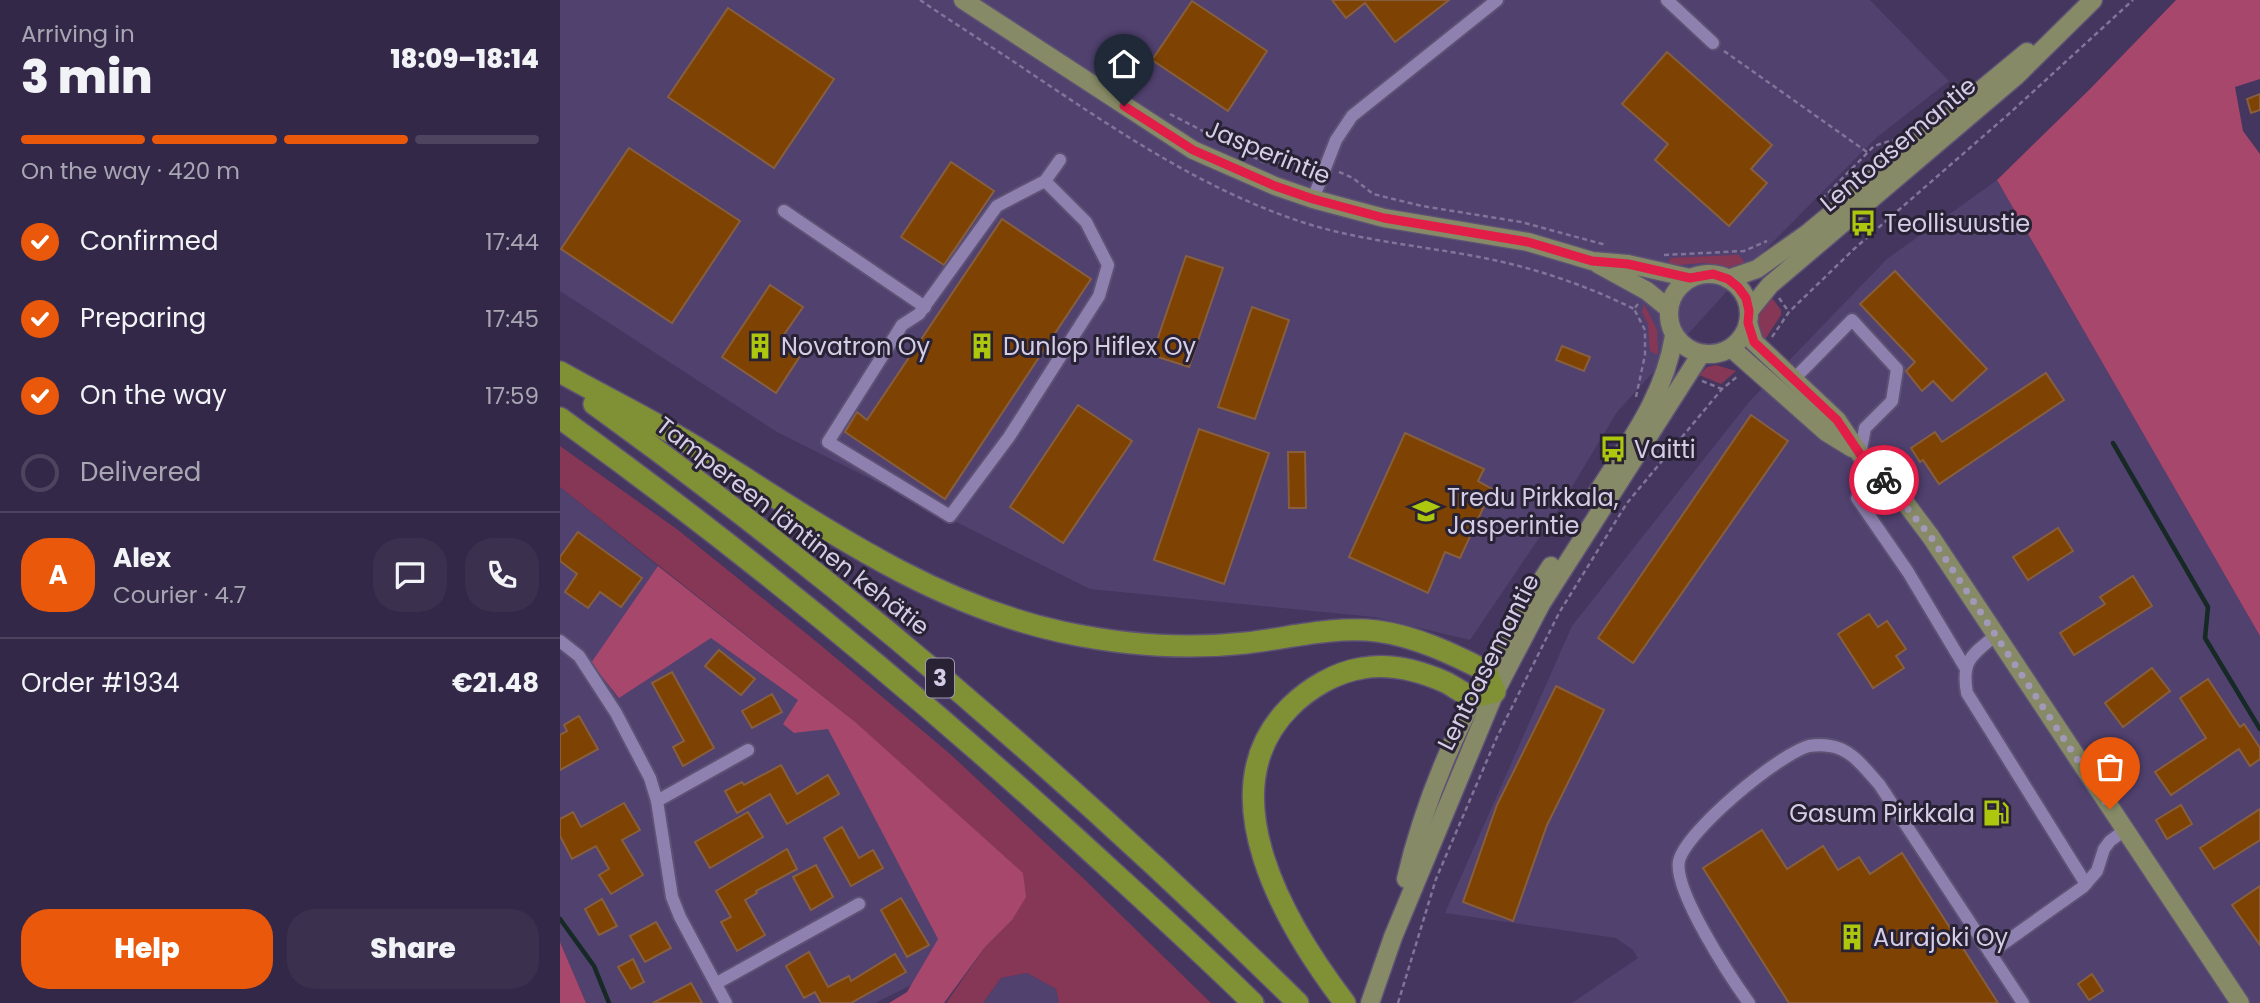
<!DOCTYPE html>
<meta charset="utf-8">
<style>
:root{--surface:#332847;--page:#3b304e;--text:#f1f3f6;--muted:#a9a6b4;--line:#4e4460;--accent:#ea580c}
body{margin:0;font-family:Poppins,sans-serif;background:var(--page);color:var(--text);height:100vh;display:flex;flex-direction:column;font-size:26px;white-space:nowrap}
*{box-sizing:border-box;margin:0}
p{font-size:23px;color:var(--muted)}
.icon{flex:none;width:38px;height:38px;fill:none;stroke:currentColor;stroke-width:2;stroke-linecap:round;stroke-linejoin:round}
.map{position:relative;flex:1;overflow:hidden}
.drawer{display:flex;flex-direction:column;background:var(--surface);width:560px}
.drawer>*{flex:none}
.pin{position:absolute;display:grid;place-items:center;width:60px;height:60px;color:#fff;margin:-72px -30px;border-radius:50% 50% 50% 0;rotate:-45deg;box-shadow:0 0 7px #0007}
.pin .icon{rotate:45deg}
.courier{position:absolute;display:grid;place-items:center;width:70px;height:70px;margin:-35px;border:5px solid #e11d48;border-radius:50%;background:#fff;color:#222;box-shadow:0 2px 9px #0007}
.overview em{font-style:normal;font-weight:800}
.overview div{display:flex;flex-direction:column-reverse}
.overview{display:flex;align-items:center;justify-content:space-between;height:119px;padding:0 21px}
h1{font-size:46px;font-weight:800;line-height:52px}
.bar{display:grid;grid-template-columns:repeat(4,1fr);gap:10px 7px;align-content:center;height:84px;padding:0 21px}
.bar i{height:9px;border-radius:5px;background:var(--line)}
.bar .current{background:var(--accent)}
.bar p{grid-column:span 4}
.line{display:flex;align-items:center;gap:18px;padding:0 21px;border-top:2px solid var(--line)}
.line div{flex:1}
.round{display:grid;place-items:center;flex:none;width:74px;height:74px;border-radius:28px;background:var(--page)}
ol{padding:0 21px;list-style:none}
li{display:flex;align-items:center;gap:21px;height:77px}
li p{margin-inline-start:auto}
li .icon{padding:7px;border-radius:50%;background:var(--accent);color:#fff;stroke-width:4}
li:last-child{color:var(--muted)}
li i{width:38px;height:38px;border:4px solid var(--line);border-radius:50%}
.cta{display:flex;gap:14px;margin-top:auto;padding:14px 21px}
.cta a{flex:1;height:80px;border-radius:28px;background:var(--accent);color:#fff;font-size:28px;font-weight:800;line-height:80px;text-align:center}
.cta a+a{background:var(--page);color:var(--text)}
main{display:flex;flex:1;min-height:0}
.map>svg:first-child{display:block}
.built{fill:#50416f}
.green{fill:#853755}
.forest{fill:#a7476c}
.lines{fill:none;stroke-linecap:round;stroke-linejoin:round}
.stream{stroke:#162925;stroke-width:4.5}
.building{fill:#7e4302;stroke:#875f3f;stroke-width:2}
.minor-casing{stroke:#5d5174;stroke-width:16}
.major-casing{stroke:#5d5174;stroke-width:21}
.highway-casing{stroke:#5d5174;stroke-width:24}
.path{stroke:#807598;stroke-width:2.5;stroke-dasharray:5 3.5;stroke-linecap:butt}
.minor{stroke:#8f81af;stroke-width:12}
.major{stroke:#868a66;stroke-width:18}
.highway{stroke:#809035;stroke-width:21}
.done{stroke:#a298b7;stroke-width:7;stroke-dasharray:0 12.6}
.route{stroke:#e11d48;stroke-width:9}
.labels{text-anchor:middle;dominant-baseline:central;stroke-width:6;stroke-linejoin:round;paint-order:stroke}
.shield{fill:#282234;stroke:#a09ab1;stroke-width:2}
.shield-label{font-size:23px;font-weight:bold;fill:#d4cde6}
.street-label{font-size:24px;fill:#d4cde6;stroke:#282234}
.poi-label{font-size:24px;fill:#d4cde6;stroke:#282234;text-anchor:start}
</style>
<main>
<section class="drawer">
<div class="overview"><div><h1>3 min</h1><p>Arriving in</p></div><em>18:09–18:14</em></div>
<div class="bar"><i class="current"></i><i class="current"></i><i class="current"></i><i></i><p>On the way · 420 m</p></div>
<ol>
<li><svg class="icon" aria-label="check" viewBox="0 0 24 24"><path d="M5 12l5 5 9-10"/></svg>Confirmed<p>17:44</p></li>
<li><svg class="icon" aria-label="check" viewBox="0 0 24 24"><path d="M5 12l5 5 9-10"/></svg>Preparing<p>17:45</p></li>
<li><svg class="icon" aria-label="check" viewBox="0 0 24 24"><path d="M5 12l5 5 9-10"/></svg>On the way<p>17:59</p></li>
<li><i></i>Delivered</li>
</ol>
<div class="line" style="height:126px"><b class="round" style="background:var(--accent);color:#fff">A</b><div><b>Alex</b><p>Courier · 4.7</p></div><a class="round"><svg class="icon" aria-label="chat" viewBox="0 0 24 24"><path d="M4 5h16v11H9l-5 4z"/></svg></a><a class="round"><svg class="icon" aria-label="phone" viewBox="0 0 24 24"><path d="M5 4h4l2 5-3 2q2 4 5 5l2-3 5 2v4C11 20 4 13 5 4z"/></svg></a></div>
<div class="line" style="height:91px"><div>Order #1934</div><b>€21.48</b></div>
<div class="cta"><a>Help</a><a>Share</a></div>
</section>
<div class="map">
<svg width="1700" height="1003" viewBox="0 0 1700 1003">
<rect width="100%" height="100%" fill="#44365f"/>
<!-- built -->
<g class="built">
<path d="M0,0H1310L1389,81L1316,138L1199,256L1057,412L998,510L910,640L814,617L530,589L217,432L0,291Z"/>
<path d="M1437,180L1700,636V1003H1012L1078,958L1073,950L1056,938L885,913L1012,626L1189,402L1327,259Z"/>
<path d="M0,487L98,566L271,720L400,961L315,1003H26L0,942Z"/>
<path d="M467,973L496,989L499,1003H423L441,978Z"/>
</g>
<!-- green -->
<g class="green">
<path d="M1174,255H1179L1187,265L1173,268L1144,263L1106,266L1111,258Z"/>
<path d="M1210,295L1221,310V315L1204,341C1193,323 1198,311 1210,295Z"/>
<path d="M1084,304L1097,330L1098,355L1090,351L1088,324L1082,312Z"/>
<path d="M1156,365L1176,371L1161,384L1139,375L1147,367Z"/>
<path d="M0,446L118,530L258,643L389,753L523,878L651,1003H499L496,989L467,973L441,978L423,1003H386L425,947L452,920L294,721L0,487Z"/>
</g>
<!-- forest -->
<g class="forest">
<path d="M1616,0H1700V79L1675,87L1683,131L1700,154V636L1437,180L1530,89Z"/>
<path d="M98,566L294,721L463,873L466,897L452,920L425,947L384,1003H329L347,992L378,939L268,729L234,733L223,724L238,700L151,638L59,698L31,663Z"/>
<path d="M0,942L26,1003H0Z"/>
</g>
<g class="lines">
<!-- stream -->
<g class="stream">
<path d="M1553,443L1648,607L1645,638L1700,729"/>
<path d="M0,919L34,966L49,1003"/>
</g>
</g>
<!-- building -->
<g class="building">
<path d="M772,0H889L835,42L805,3L786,18Z"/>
<path d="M632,1L707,51L668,111L592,60Z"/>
<path d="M168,8L274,79L214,168L108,97Z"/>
<path d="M1107,52L1212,145L1191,169L1207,183L1169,226L1095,160L1108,144L1062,104Z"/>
<path d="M1700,94V110L1691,113L1687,99Z"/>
<path d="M69,148L180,221L112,323L1,249Z"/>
<path d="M391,162L434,191L384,265L341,237Z"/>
<path d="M442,219L531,279L385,499L285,432L297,412L307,420Z"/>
<path d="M626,256L663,268L629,367L592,355Z"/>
<path d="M1335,271L1427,369L1392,401L1373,381L1362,391L1346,371L1355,362L1300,304Z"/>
<path d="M210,285L243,307L221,339L242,353L216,393L162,357Z"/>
<path d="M692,307L729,320L695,419L658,407Z"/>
<path d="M1002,346L1030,357L1024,371L996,360Z"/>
<path d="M1486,373L1504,400L1379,484L1363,460L1360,462L1351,448L1375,432L1382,442Z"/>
<path d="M518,405L572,441L503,543L450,507Z"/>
<path d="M1191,415L1228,441L1073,663L1038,638Z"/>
<path d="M639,429L709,453L664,584L594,560Z"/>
<path d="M845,433L924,469L918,481L932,489L900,558L885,552L868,593L789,557Z"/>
<path d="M728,452H745L746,508H729Z"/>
<path d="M1498,528L1513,551L1468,580L1453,557Z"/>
<path d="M18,532L82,578L61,607L40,592L28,608L5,592L17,574L0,561V557Z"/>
<path d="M1573,576L1592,606L1514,655L1500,633L1545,604L1540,597Z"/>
<path d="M1309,614L1318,627L1327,621L1346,649L1336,656L1344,668L1313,688L1278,634Z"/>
<path d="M159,650L195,679L181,695L145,666Z"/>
<path d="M1592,668L1610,691L1563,727L1545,703Z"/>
<path d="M112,672L154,748L123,766L113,747L124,741L92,683Z"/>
<path d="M1648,679L1680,727L1684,724L1700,748V759L1690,766L1679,749L1611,795L1595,772L1646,738L1620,698Z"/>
<path d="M996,686L1044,710L987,825L953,921L903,902L937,805Z"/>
<path d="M212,694L222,712L192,728L182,711Z"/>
<path d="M19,716L38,749L0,770V735L7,731L4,725Z"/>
<path d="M221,765L237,794L268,775L279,794L227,824L210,794L177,813L165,791L182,782L184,785Z"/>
<path d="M64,803L80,830L62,840L83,875L51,894L39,875L49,869L36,846L12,859L0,836V819L13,812L21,827Z"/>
<path d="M1621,805L1632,824L1607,839L1596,820Z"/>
<path d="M1700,809V840L1654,869L1640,848Z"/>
<path d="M188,812L203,837L150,868L135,842Z"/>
<path d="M282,827L299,858L313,850L323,868L291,886L264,838Z"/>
<path d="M1202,830L1227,869L1263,846L1278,870L1299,857L1310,874L1342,853L1438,1003H1229L1143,868Z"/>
<path d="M227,849L237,869L196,891L197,893L185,900L205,935L177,951L161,922L171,917L156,891Z"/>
<path d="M256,865L273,897L251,910L233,877Z"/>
<path d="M1700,886V945L1672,905Z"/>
<path d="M341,898L369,945L347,957L321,910Z"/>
<path d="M42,899L57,926L39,935L25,909Z"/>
<path d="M96,922L111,948L85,962L70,936Z"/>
<path d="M249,952L268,987L289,976L291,981L335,954L346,972L291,1003H261L255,992L244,998L226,966Z"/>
<path d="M73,959L84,982L71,989L58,967Z"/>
<path d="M1532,974L1543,991L1529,1000L1518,984Z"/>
<path d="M131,983L142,1003H93Z"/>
</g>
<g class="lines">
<!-- minor casing -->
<g class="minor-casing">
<g id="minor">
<path d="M1107,0L1153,43"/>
<path d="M485,181L526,222L548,265L539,296L449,437L390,516L268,442L342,325L359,314L437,206L485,181L500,160"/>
<path d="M753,199L776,140L792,116L937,0"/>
<path d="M224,211L365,307"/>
<path d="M1233,380L1292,320L1337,369L1332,401L1305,428L1300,454"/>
<path d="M1297,498L1348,572L1406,669"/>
<path d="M1436,635C1412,655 1401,660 1407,693L1526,884"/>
<path d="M0,641L19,656L56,713L90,778L97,801L112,897L120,917L166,1003"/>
<path d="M97,801L188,750"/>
<path d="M1430,953L1523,887L1537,871L1544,849L1550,841L1565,830"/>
<path d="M157,983L299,904"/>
<path d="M1189,1003C1171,978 1113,890 1119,861C1126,831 1219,754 1249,746C1255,745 1264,745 1270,746C1292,749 1305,769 1319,784L1463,1003"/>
</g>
</g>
<!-- major casing -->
<g class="major-casing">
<g id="major">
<path d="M403,0L633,150L715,186L753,199L824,218L968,242L1032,261L1068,264L1130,278"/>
<path d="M1038,264L1087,291L1109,309"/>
<circle cx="1149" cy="314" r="40"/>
<path d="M1168,279L1197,269L1248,233L1467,52"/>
<path d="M1189,311L1210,285L1455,77L1533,0"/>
<path d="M1188,323L1194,342L1277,420L1300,454L1344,501L1371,537L1680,1003"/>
<path d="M1171,348L1266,432L1292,448"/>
<path d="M1036,495C1069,442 1104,398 1114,336"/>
<path d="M846,879C872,766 929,662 991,566"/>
<path d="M810,1003L833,937L935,692L981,604L1141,354"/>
</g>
</g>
<!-- highway casing -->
<g class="highway-casing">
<g id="highway">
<path d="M0,372C46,398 94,421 139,449C255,521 365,602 502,632C563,645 623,650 686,643C729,638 773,626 817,631C855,636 893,654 926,671L935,692C929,693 920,697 914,696C905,696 894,686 885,682C860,671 832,663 803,668C776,672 749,688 730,707C645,792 727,927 785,1003"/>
<path d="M34,404C283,584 519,787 738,1003"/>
<path d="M0,418C181,548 353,690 518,840C577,894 636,947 693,1003"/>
</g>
</g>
<!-- path -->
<g class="path">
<path d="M360,0C398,26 437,50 475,76C562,134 647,192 748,224C804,241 862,246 919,257C972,267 1026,285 1074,309"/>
<path d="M1164,51L1307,152"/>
<path d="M610,114L703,162L752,164"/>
<path d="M779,172L793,178L813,194L862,206L961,222L1046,245"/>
<path d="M1262,199L1314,146L1333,140"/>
<path d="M1104,255L1184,251L1207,241"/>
<path d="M1219,298L1229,312"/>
<path d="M1212,337L1229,312L1294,249L1451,112L1573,0"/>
<path d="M1142,381L1162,389"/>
<path d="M1076,397L1085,355V330L1074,309L1078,304"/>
<path d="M838,1003L876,879L937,737L999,613L1067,503L1162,389L1178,376"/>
</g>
<!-- minor -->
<use href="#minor" class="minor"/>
<!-- major -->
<use href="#major" class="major"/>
<!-- highway -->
<use href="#highway" class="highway"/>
</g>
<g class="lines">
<!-- done -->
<path class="done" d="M1324,480L1371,537L1550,809"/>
<!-- route -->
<path class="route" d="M564,106L633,150L715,186L753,199L824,218L968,242L1032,261L1068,264L1130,278L1153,274L1168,279L1178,287L1186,298L1189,311L1188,323L1194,342L1277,420L1300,454L1324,480"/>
</g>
<!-- icons -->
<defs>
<g id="bus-bare" transform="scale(2.1)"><path d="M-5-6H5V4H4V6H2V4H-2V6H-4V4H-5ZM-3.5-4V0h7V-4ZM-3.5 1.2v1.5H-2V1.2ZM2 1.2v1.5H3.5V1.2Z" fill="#adc60e" stroke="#282234" stroke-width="2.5" paint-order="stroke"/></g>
<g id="building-bare" transform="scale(2.1)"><path d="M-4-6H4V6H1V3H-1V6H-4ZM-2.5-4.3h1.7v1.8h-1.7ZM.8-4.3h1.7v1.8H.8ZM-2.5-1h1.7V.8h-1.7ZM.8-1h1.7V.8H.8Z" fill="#adc60e" stroke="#282234" stroke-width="2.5" paint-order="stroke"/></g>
<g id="school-bare" transform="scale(2.1)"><path d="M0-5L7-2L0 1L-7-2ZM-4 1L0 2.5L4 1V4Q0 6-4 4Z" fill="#adc60e" stroke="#282234" stroke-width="2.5" paint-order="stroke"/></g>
<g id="fuel-bare" transform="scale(2.1)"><path d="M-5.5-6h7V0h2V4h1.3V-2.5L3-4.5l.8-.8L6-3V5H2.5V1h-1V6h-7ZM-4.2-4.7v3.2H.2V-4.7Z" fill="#adc60e" stroke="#282234" stroke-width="2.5" paint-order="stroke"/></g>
</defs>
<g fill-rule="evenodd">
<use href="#bus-bare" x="1303" y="223"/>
<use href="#building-bare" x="200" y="346"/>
<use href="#building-bare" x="422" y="346"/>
<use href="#bus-bare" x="1053" y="449"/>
<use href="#school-bare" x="866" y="511"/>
<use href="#fuel-bare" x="1436" y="813"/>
<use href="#building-bare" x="1292" y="937"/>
</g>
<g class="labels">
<!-- shield labels -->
<rect class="shield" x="366" y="658.5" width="28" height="39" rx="5"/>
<g class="shield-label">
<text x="380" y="678">3</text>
</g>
<!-- street labels -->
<g class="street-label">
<text transform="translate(1338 144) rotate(-40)">Lentoasemantie</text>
<text transform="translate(708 152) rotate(22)">Jasperintie</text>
<text transform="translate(233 526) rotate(38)">Tampereen läntinen kehätie</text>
<text transform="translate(928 662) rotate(-63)">Lentoasemantie</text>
</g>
<!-- poi labels -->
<g class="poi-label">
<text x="1324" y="223">Teollisuustie</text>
<text x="221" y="346">Novatron Oy</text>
<text x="443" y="346">Dunlop Hiflex Oy</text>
<text x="1074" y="449">Vaitti</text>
<text x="887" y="497">Tredu Pirkkala,<tspan x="887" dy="28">Jasperintie</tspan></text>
<text x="1415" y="813" text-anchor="end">Gasum Pirkkala</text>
<text x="1313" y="937">Aurajoki Oy</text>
</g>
</g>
</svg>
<div class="pin" style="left:1550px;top:809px;background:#ea580c"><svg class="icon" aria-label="bag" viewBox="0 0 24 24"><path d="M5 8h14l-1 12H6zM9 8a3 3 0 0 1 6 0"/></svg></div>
<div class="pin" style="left:564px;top:106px;background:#1f2937"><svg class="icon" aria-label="home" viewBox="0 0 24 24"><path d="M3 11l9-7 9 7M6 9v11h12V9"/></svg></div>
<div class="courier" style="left:1324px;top:480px"><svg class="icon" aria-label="bike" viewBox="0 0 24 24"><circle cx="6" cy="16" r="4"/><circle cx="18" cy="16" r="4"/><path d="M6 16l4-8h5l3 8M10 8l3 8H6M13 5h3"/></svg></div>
</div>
</main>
